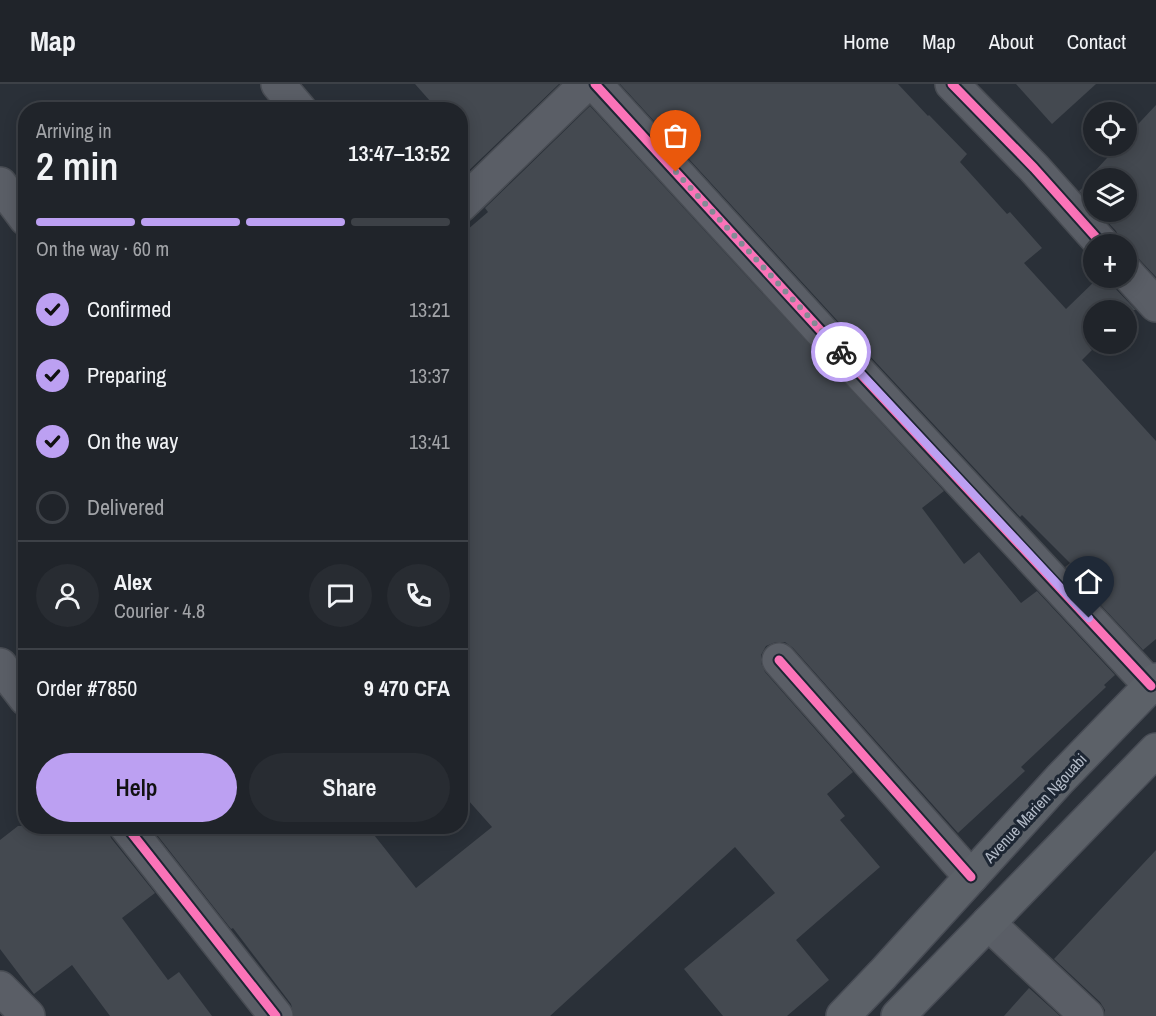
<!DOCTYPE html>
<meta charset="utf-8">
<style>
:root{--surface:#20242a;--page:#282c32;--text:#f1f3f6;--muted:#a2a4a8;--line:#3d4147;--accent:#bca0f2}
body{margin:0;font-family:"Archivo Narrow",sans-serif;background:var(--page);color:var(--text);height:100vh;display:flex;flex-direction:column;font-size:22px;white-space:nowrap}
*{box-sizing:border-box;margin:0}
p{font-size:20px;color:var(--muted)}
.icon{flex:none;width:33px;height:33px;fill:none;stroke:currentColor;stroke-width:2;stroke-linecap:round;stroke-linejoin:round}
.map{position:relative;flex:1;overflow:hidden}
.sheet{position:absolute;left:18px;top:18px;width:450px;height:732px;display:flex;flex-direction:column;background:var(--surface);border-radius:24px;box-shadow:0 3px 15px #0003,0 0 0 2px var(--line)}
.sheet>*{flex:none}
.buttons{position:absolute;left:1083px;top:18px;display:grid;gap:12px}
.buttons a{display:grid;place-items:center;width:54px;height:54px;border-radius:50%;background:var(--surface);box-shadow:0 3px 15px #0003,0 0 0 2px var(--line);font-size:30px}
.pin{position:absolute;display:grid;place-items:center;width:51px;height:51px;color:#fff;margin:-62px -26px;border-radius:50% 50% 50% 0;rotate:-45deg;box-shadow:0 0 6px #0007}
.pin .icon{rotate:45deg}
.courier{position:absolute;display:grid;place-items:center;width:60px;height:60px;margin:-30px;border:4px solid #bca0f2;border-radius:50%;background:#fff;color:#222;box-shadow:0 2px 8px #0007}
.headline em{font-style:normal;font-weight:600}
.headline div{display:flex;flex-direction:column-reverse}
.headline{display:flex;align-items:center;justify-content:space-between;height:102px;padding:0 18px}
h1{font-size:39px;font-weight:600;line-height:45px}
.bar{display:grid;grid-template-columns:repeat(4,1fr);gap:9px 6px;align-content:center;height:72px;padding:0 18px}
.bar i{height:8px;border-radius:4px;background:var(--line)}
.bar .on{background:var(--accent)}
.bar p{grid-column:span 4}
.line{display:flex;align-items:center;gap:15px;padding:0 18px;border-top:2px solid var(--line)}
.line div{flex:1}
.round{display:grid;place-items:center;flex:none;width:63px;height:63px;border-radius:32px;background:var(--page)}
ol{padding:0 18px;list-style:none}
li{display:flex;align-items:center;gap:18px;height:66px}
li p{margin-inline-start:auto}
li .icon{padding:6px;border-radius:50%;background:var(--accent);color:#111;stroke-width:4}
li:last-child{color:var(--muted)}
li i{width:33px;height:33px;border:3px solid var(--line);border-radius:50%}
.action{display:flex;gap:12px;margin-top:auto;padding:12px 18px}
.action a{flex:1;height:69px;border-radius:36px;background:var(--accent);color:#111;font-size:24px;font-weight:600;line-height:69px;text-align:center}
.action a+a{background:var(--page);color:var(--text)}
header{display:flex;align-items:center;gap:36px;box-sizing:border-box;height:84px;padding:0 30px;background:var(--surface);border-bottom:2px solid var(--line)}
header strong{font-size:28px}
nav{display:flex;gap:33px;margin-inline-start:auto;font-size:21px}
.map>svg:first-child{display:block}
.building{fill:#444950}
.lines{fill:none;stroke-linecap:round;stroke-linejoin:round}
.street-casing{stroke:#484c53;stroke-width:36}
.primary-casing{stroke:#484c55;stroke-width:36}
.street{stroke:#5a5e66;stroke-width:33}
.primary{stroke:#5c6168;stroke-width:33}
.cycleway-casing{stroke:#1d2633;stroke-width:13}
.cycleway{stroke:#fb73b8;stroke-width:9}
.done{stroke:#848b96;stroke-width:6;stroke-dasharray:0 10.8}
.route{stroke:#bca0f2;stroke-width:8}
.labels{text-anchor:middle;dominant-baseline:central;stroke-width:6;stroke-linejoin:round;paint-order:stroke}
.street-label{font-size:16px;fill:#b4bcc9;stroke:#1d2633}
</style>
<header>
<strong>Map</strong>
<nav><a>Home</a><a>Map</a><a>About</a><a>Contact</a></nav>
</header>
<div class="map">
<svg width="1156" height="932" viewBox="0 0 1156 932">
<rect width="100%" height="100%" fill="#2a3038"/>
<!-- building -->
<g class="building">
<path d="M415,0H559L460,95V26H438Z"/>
<path d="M620,0H898L928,32L929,31L967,70L960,78L1007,130L1010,128L1042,164L1024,179L1066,225L1098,194H1108L1112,201L1136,226H1128L1126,228V226H1094V260H1095L1090,264L1092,266L1082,276L1156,357V555L1143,566L1065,483L1070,479L1022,431L1020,433L868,270Z"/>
<path d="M1016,0H1096L1052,40Z"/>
<path d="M1156,21V193L1139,175L1132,170H1126V160H1120V156L1116,147L1098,128H1126V94H1094V122L1079,107L1086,101L1084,99L1118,62H1126V53Z"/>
<path d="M590,22L944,407L922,424L964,480L979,468L1021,519L1037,507L1115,591L1104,601L1106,603L1021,683L1025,687L958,749L793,564L785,558H776L766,562L761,571V579L765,588L853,688L827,710L845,732L840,736L880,783L796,856L829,896L787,932H723L684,885L775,809L735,763L550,932H294L291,920L233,844L231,845L150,742H367L416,804L492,743L460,707V152L488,128L485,124Z"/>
<path d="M18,742H108L111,754L155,809L122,834L168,896L179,888L212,932H110L72,881L34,910L0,865V756Z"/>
<path d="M1156,766V932H1105V926L1100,918L1054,875Z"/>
<path d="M1029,904L1060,932H1004Z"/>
</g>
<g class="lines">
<!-- street casing -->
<g class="street-casing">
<g id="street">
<path d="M278,0L300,26"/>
<path d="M595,0L854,283L1151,602"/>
<path d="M952,0L1034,84L1102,160"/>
<path d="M0,100L26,135"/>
<path d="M460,122L586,0"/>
<path d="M1126,188L1156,221"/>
<path d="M779,576L971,793"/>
<path d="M0,581L26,615"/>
<path d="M126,742L276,932"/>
<path d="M988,839L1087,932"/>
<path d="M0,904L28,932"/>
</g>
</g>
<!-- primary casing -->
<g class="primary-casing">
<g id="primary">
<path d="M843,932L883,890L1060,695L1156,596"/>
<path d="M898,932L1156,666"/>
</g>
</g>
<!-- street -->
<use href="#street" class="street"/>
<!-- primary -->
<use href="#primary" class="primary"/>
<!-- cycleway casing -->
<g class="cycleway-casing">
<g id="cycleway">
<path d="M595,0L854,283L1151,602"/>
<path d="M952,0L1034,84L1102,160"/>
<path d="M779,576L971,793"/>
<path d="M126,742L276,932"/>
</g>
</g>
<!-- cycleway -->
<use href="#cycleway" class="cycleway"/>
</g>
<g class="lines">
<!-- done -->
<path class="done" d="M676,88L841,268"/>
<!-- route -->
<path class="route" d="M841,268L1089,534"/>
</g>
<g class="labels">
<!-- street labels -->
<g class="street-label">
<text transform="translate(1035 724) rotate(-47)">Avenue Marien Ngouabi</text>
</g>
</g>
</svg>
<div class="buttons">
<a><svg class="icon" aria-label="locate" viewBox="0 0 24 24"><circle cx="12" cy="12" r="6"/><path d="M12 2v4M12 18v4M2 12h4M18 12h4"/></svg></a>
<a><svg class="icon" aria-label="layers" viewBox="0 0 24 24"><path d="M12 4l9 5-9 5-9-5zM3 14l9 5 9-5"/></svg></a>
<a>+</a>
<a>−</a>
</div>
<div class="pin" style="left:676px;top:88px;background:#ea580c"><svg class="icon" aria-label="bag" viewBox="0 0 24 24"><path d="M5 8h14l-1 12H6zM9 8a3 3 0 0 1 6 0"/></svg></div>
<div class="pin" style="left:1089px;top:534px;background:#1f2937"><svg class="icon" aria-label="home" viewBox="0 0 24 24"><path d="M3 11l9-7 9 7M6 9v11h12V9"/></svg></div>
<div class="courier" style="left:841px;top:268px"><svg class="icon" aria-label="bike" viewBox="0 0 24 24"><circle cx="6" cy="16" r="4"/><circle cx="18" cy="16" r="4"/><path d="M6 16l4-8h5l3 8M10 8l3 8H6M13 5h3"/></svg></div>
<section class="sheet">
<div class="headline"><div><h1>2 min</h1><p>Arriving in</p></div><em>13:47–13:52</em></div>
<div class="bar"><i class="on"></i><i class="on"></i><i class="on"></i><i></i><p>On the way · 60 m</p></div>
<ol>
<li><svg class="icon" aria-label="check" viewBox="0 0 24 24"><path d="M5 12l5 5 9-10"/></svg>Confirmed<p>13:21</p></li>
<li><svg class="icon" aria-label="check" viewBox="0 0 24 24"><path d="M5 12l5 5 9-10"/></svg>Preparing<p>13:37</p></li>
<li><svg class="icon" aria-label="check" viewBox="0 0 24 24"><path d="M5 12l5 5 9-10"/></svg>On the way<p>13:41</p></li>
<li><i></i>Delivered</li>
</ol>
<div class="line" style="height:108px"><a class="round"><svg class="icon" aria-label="person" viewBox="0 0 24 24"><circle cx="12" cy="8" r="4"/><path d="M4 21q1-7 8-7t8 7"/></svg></a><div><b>Alex</b><p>Courier · 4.8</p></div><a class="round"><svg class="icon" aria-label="chat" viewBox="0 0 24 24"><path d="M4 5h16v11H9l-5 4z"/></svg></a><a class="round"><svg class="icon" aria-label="phone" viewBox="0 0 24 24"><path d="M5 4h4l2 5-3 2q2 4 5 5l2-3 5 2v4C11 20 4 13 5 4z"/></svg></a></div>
<div class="line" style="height:78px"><div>Order #7850</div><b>9 470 CFA</b></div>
<div class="action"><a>Help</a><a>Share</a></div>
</section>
</div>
